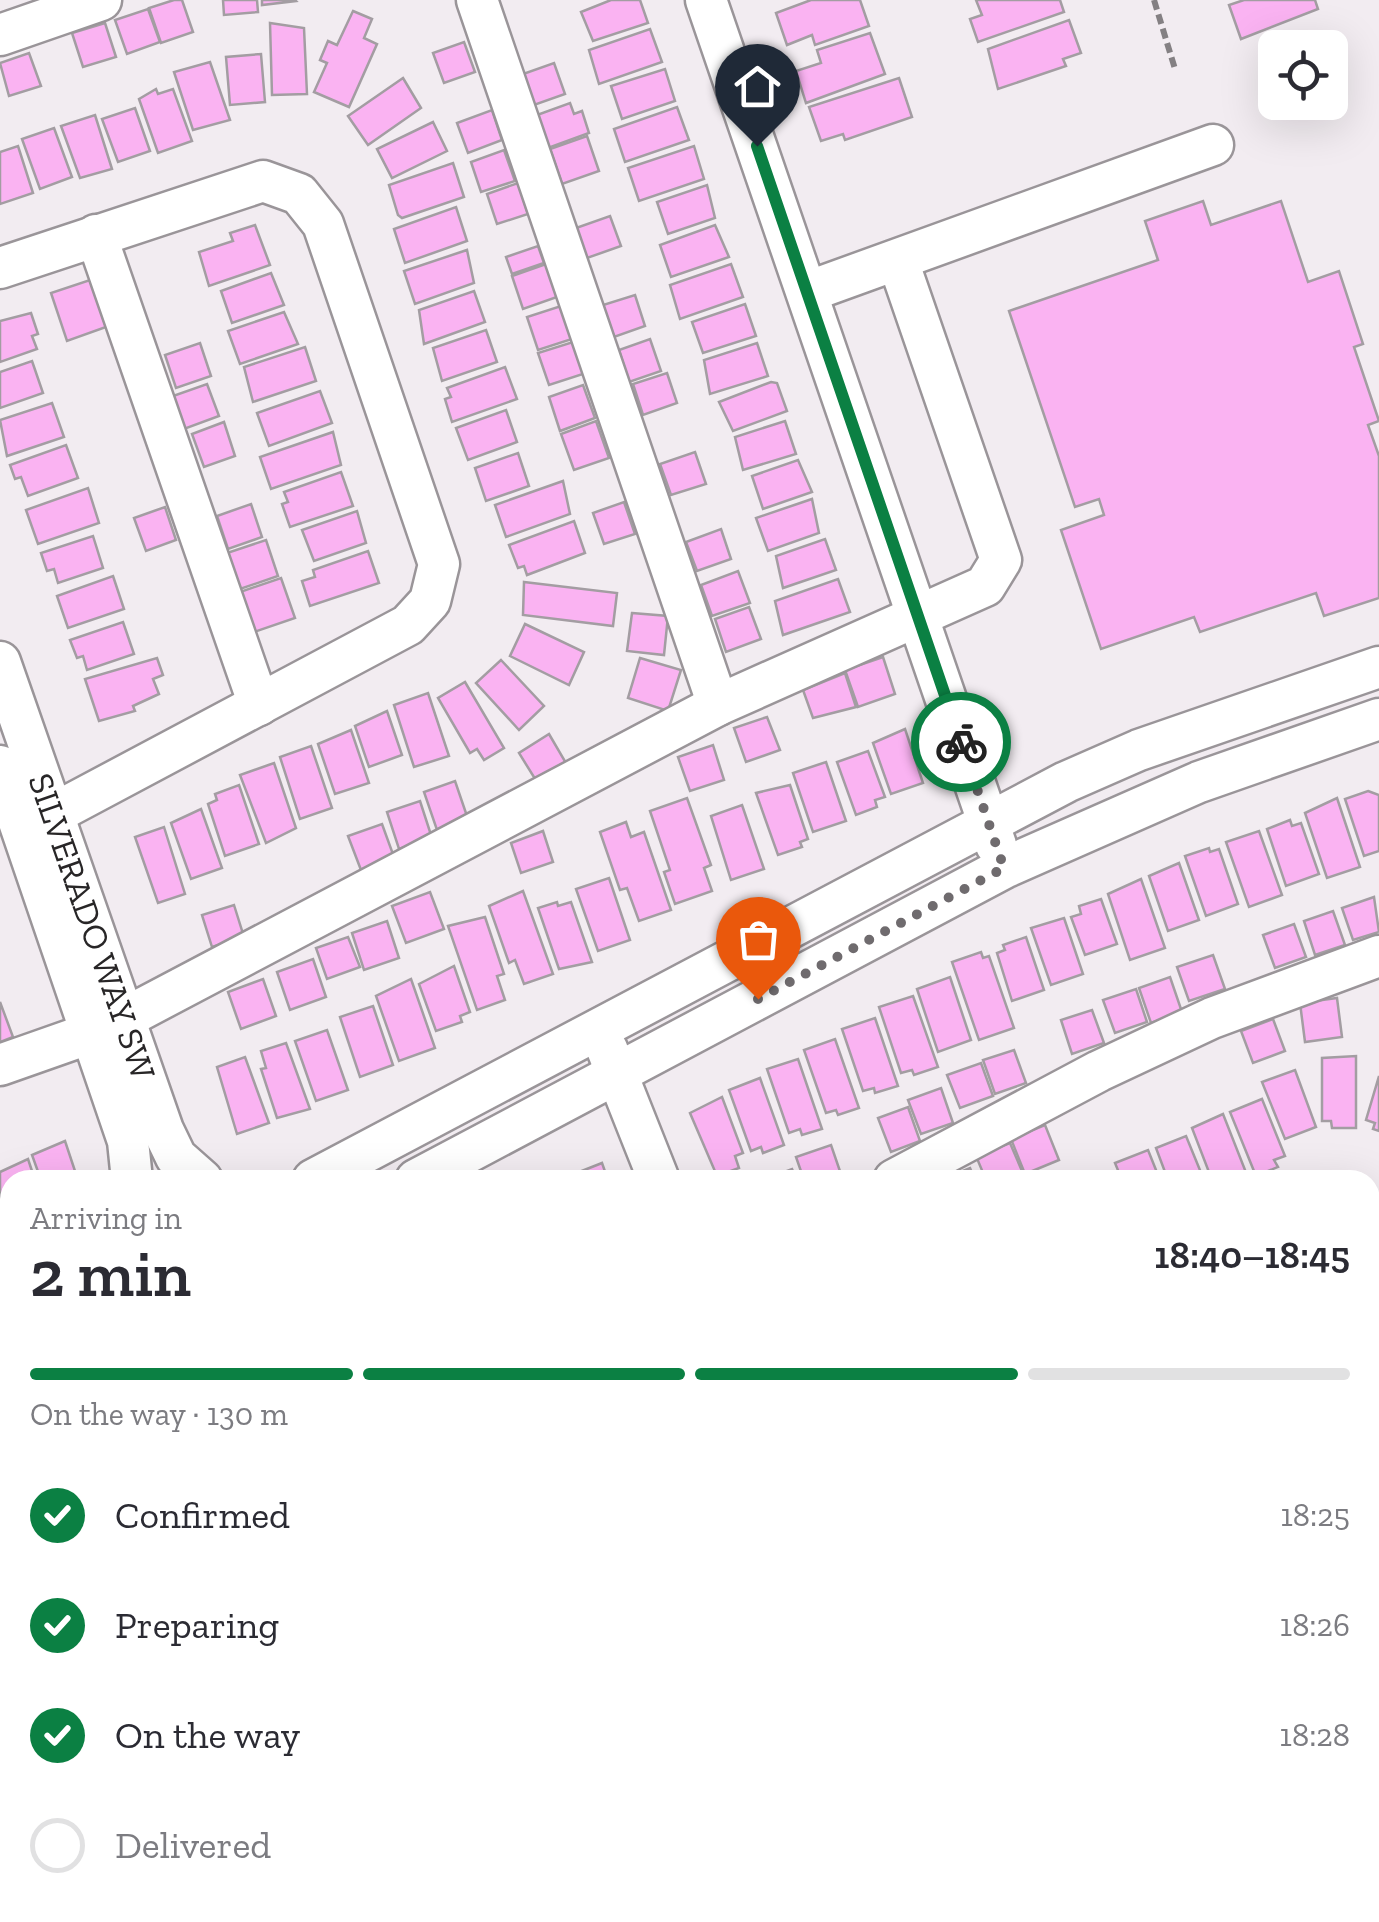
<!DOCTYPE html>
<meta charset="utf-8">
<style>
:root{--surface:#fff;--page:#f2f2f3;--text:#2b2b33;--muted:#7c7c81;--line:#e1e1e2;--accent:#0b8043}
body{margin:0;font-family:"Zilla Slab",serif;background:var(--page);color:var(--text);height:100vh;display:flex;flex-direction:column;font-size:38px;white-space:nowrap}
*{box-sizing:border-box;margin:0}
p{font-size:32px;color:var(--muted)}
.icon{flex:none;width:55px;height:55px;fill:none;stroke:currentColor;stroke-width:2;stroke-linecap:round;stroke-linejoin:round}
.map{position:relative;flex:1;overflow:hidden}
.sheet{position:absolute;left:0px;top:1170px;width:1380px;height:752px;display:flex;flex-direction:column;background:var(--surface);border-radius:30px 30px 0 0;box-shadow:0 10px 40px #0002}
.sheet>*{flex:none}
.tools{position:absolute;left:1258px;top:30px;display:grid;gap:20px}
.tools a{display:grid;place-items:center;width:90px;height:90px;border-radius:15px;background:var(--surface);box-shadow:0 10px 40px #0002;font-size:50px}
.pin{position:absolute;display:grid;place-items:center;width:85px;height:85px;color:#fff;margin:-102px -42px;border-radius:50% 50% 50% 0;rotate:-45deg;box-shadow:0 0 10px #0007}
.pin .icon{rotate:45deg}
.courier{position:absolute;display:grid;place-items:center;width:100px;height:100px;margin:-50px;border:8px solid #0b8043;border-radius:50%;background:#fff;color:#222;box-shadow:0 2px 12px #0007}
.overview em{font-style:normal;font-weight:600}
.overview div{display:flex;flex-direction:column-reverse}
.overview{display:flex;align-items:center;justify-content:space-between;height:170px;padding:0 30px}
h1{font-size:65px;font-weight:600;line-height:75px}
.bar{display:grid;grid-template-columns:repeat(4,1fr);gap:15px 10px;align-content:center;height:120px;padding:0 30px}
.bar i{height:12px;border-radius:8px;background:var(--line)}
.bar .current{background:var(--accent)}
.bar p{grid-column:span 4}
ol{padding:0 30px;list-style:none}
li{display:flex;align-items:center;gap:30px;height:110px}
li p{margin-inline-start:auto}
li .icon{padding:10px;border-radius:50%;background:var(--accent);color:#fff;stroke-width:4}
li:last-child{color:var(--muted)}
li i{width:55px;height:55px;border:5px solid var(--line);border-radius:50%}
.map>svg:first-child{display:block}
.green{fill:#f4c1ed}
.building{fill:#fab3f2;stroke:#a39da2;stroke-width:2.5}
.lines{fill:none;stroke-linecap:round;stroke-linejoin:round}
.minor-casing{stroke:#9a9599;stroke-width:45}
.path{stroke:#848083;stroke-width:6;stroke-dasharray:10 5;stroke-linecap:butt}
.minor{stroke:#fff;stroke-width:40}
.done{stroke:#6f6b6e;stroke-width:10;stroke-dasharray:0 18}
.route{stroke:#0b8043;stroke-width:12}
.labels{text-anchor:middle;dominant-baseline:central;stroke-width:10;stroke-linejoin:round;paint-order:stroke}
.street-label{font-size:35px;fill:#282627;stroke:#fff}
</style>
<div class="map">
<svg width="1379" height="1922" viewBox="0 0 1379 1922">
<rect width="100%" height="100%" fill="#f2ecf1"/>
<!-- green -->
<path class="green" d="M1156,1913H1328L1332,1922H1159Z"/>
<!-- building -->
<g class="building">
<path d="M174,0H182L193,32L161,43L149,8Z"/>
<path d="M223,0H257L258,12L224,15Z"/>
<path d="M262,0H295L296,1L262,5Z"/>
<path d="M611,0H640L648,23L593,41L581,12Z"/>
<path d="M811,0H860L869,26L815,45L812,35L787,45L776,13Z"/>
<path d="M976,0H1060L1064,12L978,42L970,19L982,15Z"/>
<path d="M1244,0H1315L1318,9L1241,39L1229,5Z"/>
<path d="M148,9L160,42L127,54L115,20Z"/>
<path d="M353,11L372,19L364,38L377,44L349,107L314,92L327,63L320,60L328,41L337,45Z"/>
<path d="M1069,20L1081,53L1063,59L1066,66L998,89L988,49Z"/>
<path d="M105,23L116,57L83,67L72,33Z"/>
<path d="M270,23L304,28L307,94L272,95Z"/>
<path d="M650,29L662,62L599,84L589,50Z"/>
<path d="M870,33L885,74L806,103L796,71L821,63L817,50Z"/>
<path d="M464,42L475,72L444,83L433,53Z"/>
<path d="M29,53L41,86L9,96L0,63Z"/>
<path d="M261,54L265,102L230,105L226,57Z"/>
<path d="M210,62L230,120L193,130L174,72Z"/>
<path d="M554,63L565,94L534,105L523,74Z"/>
<path d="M665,69L675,101L622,119L611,86Z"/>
<path d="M403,78L421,108L368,145L348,116Z"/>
<path d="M899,78L912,117L845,140L843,134L821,141L809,107Z"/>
<path d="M156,89L158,94L173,89L192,141L158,153L139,99Z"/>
<path d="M570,103L574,114L582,111L589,133L548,148L537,115Z"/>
<path d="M677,107L689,140L625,162L614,129Z"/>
<path d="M135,108L150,151L118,162L102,119Z"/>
<path d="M492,110L502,140L468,153L457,123Z"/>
<path d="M95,115L112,169L80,178L61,126Z"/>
<path d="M433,122L447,151L392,178L377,149Z"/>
<path d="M54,128L72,177L40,189L22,139Z"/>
<path d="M587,136L599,171L562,184L550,149Z"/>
<path d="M18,146L33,193L0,204V152Z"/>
<path d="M694,146L704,179L639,201L628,168Z"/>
<path d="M504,150L515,181L481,192L471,162Z"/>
<path d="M453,163L464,197L402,218L398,215L389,185Z"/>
<path d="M518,183L528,214L497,224L487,194Z"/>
<path d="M707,185L715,218L668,234L657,202Z"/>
<path d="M1203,201L1211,225L1281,201L1308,282L1339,271L1363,344L1354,347L1379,421L1368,425L1379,456V598L1324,616L1316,593L1200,632L1194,617L1101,649L1061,530L1104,515L1099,499L1075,507L1009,311L1158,260L1145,221Z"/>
<path d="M456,207L467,241L405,263L394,229Z"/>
<path d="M610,216L621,246L587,258L576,228Z"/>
<path d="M255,225L270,265L209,286L199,252L233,241L230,233Z"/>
<path d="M715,225L729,257L671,277L660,245Z"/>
<path d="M538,246L544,263L512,274L506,257Z"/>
<path d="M467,250L474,283L415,304L404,271Z"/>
<path d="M546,264L557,297L523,309L512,276Z"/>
<path d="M731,264L743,297L680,319L670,285Z"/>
<path d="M271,273L284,305L232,323L221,291Z"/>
<path d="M90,280L106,327L67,341L51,293Z"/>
<path d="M474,291L485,322L424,344L419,310Z"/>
<path d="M635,295L645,326L614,337L603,305Z"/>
<path d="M745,304L756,336L703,353L692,322Z"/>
<path d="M561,306L572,339L538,350L527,317Z"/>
<path d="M284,312L298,344L240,364L228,331Z"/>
<path d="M31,313L38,334L32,336L37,349L0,362V321Z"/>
<path d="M486,330L497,362L442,381L433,348Z"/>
<path d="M650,339L661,371L629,382L619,350Z"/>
<path d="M573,342L583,374L549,385L538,353Z"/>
<path d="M200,343L211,376L176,388L165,355Z"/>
<path d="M757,343L768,376L710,394L704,360Z"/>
<path d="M305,347L316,381L253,402L244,367Z"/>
<path d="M32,361L43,393L0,408V372Z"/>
<path d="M505,367L517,399L452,422L445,399L451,397L447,388Z"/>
<path d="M667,373L677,403L643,415L633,384Z"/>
<path d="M771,382L777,383L787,411L733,431L719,402Z"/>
<path d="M207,384L219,416L184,429L173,396Z"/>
<path d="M583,385L595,418L560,431L549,397Z"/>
<path d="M320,391L332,423L269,446L257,413Z"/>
<path d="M52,403L64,437L7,456L0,420Z"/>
<path d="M506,410L517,442L468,460L456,428Z"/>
<path d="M596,421L609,458L574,470L561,434Z"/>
<path d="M785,421L796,454L743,470L735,437Z"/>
<path d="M224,422L235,456L204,467L192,434Z"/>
<path d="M333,432L341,465L271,489L260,457Z"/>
<path d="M66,445L78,478L28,496L21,477L15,479L10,465Z"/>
<path d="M695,452L706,484L671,495L660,464Z"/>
<path d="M518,453L529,486L486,501L475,468Z"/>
<path d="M798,460L812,492L763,509L752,476Z"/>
<path d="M341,472L353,506L290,527L282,504L288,502L284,492Z"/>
<path d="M563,481L570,514L506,537L495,505Z"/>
<path d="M88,488L99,523L38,544L26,510Z"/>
<path d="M812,499L819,533L768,551L756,518Z"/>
<path d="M624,502L635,534L604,544L593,513Z"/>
<path d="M251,504L262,537L228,549L217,516Z"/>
<path d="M165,507L176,540L146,551L134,518Z"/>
<path d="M357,511L366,543L314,561L302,530Z"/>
<path d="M574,521L585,553L527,575L524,566L518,568L509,545Z"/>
<path d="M721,529L731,559L697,571L686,542Z"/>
<path d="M93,536L103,568L58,583L54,569L47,571L41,553Z"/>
<path d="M825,539L836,570L783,588L776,556Z"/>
<path d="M266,540L278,576L240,589L227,553Z"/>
<path d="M368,551L379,583L310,606L302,581L315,577L313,570Z"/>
<path d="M738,571L750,603L712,616L701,585Z"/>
<path d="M113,576L124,609L68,628L57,596Z"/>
<path d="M281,578L295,618L254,632L240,592Z"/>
<path d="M838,579L850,612L783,635L775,601Z"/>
<path d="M524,582L617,593L613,626L523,615Z"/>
<path d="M749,607L761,639L726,652L715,619Z"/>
<path d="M632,613L668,616L664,655L627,651Z"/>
<path d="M123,622L134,654L87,670L83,656L77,658L70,640Z"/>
<path d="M525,624L584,652L569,685L510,656Z"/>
<path d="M883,657L895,694L858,707L845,670Z"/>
<path d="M157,658L163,675L153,679L159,694L133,706L135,711L99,721L85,679Z"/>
<path d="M640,658L681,670L668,711L628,698Z"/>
<path d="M501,660L544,706L519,730L476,683Z"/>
<path d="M845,673L856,707L813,718L803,690Z"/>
<path d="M465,682L504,748L484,760L477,749L470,753L438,698Z"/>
<path d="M428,693L449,756L414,767L394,705Z"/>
<path d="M387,711L402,755L369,767L355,726Z"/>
<path d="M767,717L780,750L746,762L734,728Z"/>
<path d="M905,729L923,783L891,794L873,743Z"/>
<path d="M351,730L369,783L335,794L318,744Z"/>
<path d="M549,734L566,763L537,782L519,753Z"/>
<path d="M713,745L724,780L690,791L678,757Z"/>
<path d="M311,746L332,808L300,819L280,757Z"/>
<path d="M868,751L885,797L875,800L877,807L856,815L837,762Z"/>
<path d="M826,762L846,821L813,832L793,773Z"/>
<path d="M274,763L296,828L266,843L240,775Z"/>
<path d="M455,781L468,819L437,830L424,792Z"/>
<path d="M239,785L259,844L225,856L208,804L217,800L215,794Z"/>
<path d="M790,785L808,839L800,842L802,847L778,855L756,793Z"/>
<path d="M1368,791L1379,795V851L1364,856L1345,799Z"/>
<path d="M687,798L711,865L704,868L712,891L675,904L664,872L670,870L650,811Z"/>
<path d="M1337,798L1360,867L1327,878L1305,813Z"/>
<path d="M420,801L432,838L399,849L387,812Z"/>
<path d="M742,805L764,869L731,880L711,816Z"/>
<path d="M201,809L222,868L191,879L171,823Z"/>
<path d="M1290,820L1292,826L1301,823L1319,874L1286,886L1267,829Z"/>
<path d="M626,822L631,837L644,832L671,910L639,921L627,888L620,890L600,832Z"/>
<path d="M382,824L394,857L361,870L348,836Z"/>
<path d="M164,827L185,894L158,903L135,837Z"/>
<path d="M543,831L553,862L521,873L511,843Z"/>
<path d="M1259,831L1282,895L1249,907L1226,842Z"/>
<path d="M1209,848L1210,852L1219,849L1238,904L1206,916L1185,856Z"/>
<path d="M1179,863L1199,920L1168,931L1149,876Z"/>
<path d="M609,878L630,940L598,951L576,889Z"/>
<path d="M1141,879L1165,948L1130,960L1108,894Z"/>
<path d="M523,891L553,974L524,984L515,960L509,963L489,906Z"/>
<path d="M430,892L444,929L406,943L392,906Z"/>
<path d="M1374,897L1379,932L1353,940L1342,908Z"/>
<path d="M1101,899L1117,944L1085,955L1071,917L1081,914L1079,906Z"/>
<path d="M557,902L558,906L571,902L592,962L559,969L538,908Z"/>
<path d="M234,905L244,937L212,947L202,915Z"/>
<path d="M1333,911L1345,945L1315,955L1304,921Z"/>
<path d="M485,917L504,974L497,976L505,1000L477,1010L448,926Z"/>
<path d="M1064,918L1083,974L1051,985L1031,928Z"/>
<path d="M387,921L399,958L364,970L352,933Z"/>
<path d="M1294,924L1306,957L1275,968L1263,935Z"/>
<path d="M348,937L360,967L327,979L316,948Z"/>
<path d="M1026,937L1044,990L1012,1001L997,953L1005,950L1003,945Z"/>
<path d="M981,952L983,958L989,956L1014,1028L979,1040L952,962Z"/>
<path d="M1213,955L1225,989L1189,1001L1177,967Z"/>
<path d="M313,959L326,997L290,1010L277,972Z"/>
<path d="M454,966L470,1012L460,1016L462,1022L436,1031L419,984Z"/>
<path d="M950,977L971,1040L938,1052L917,989Z"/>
<path d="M1170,977L1182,1012L1151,1023L1139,988Z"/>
<path d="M263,979L276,1016L241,1029L228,992Z"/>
<path d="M411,979L435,1048L399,1061L376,996Z"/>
<path d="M1136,989L1147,1022L1115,1033L1103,1000Z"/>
<path d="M913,996L938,1067L914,1075L912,1070L901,1073L879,1007Z"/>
<path d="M1337,998L1342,1037L1305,1042L1300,1003Z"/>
<path d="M0,1002L13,1037L0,1042Z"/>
<path d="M373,1006L393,1065L360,1077L340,1017Z"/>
<path d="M1092,1010L1104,1043L1072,1054L1061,1020Z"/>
<path d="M875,1018L898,1086L875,1093L874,1088L863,1091L842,1029Z"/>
<path d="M1273,1019L1285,1051L1253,1063L1241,1031Z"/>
<path d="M327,1030L348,1090L316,1101L295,1041Z"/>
<path d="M835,1039L859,1108L838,1115L836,1110L826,1113L804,1050Z"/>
<path d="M286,1043L310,1109L277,1118L261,1069L266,1068L261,1051Z"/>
<path d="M1014,1050L1026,1083L995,1094L983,1060Z"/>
<path d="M1356,1056V1128H1332L1331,1121H1322V1058Z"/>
<path d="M245,1057L269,1123L237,1134L217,1067Z"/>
<path d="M798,1059L822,1129L802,1135L800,1129L789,1133L767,1069Z"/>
<path d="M981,1063L993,1096L960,1108L947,1075Z"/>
<path d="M1295,1070L1316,1127L1285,1139L1262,1082Z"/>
<path d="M1379,1076V1131L1373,1129L1375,1123L1366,1120Z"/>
<path d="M760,1078L784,1145L763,1153L761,1147L751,1151L729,1090Z"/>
<path d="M941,1088L953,1123L921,1134L908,1100Z"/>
<path d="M722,1097L743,1153L735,1156L739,1168L717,1176L690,1113Z"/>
<path d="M1262,1099L1285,1156L1274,1160L1278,1167L1256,1176L1230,1112Z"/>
<path d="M908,1107L920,1141L891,1152L878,1118Z"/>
<path d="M1223,1114L1247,1175L1234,1180H1212L1192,1128Z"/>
<path d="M1045,1125L1059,1160L1025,1174L1011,1139Z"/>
<path d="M1186,1136L1204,1180H1168L1156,1148Z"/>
<path d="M65,1141L78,1180H41L32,1155Z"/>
<path d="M1010,1143L1025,1178L986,1180L976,1156Z"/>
<path d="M831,1145L843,1180H804L796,1157Z"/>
<path d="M1148,1150L1160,1180H1122L1115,1163Z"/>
<path d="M28,1159L35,1180H10V1222L0,1193V1172Z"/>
<path d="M602,1163L608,1180H571L569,1176Z"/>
<path d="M970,1168L975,1180H940Z"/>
<path d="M792,1169L797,1180H763Z"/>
<path d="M10,1420V1463L0,1435V1423Z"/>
<path d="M1379,1448V1480L1370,1455Z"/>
<path d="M1370,1468L1379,1493L1370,1497Z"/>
<path d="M1379,1524V1590L1375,1591L1370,1578V1527Z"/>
<path d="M9,1774L10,1816L0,1823V1781Z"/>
<path d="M10,1828V1867L1,1872L0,1834Z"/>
<path d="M10,1876V1911L2,1914L0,1879Z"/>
<path d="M33,1912H56L60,1922H5Z"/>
<path d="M113,1912H150L124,1922H117Z"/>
<path d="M314,1912H353L356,1922H300L299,1918Z"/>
<path d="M571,1912H623L627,1922H550Z"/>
<path d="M833,1912H874L879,1922H815Z"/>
<path d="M1032,1912H1110V1914L1095,1922H1015Z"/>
</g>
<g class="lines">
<!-- minor casing -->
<g class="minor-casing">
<g id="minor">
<path d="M477,0L718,705"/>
<path d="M706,0L996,845"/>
<path d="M0,35L101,0"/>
<path d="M96,235L259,705"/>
<path d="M0,268L263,181L299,194L323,224L439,564L430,601L408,625L23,830"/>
<path d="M807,292L1213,145"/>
<path id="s1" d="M0,662L163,1130L176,1157L202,1180"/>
<path d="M0,766L128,1141L132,1180"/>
<path d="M123,1019L718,705L985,586L1001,560L898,261"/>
<path d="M607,1049L659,1180"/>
<path d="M0,1065L91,1033"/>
<path d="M313,1180L1066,782L1139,750L1379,667"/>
<path d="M416,1180L1004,868L1199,782L1379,719"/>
<path d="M894,1180L1099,1071L1212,1018L1379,956"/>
<path d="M1370,1222L1379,1229"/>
<path d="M0,1306L10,1303"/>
<path d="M0,1357L10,1354"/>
<path d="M1370,1429L1379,1425"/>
<path d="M0,1591L10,1588"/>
<path d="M1370,1672L1379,1667"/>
<path d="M181,1912L185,1922"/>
<path d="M420,1912L423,1922"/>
<path d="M473,1912L477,1922"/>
<path d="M712,1912L715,1922"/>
<path d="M942,1912L945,1922"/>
</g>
</g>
<!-- path -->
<g class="path">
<path d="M1154,0L1175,69"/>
<path d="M1277,1912L1280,1922"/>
</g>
<!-- minor -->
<use href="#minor" class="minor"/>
</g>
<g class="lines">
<!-- done -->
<path class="done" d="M758,999L1004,868L961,742"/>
<!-- route -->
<path class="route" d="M757,146L961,742"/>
</g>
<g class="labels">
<!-- street labels -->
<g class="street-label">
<text stroke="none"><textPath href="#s1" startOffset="280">SILVERADO WAY SW</textPath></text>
</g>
</g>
</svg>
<div class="tools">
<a><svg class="icon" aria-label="locate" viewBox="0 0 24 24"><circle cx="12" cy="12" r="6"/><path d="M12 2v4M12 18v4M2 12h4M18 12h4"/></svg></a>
</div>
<div class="pin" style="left:758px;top:999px;background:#ea580c"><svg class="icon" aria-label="bag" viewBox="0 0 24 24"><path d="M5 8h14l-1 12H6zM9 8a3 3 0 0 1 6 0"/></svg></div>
<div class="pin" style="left:757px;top:146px;background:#1f2937"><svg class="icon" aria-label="home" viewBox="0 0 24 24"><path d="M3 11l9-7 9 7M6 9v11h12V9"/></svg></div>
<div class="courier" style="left:961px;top:742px"><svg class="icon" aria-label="bike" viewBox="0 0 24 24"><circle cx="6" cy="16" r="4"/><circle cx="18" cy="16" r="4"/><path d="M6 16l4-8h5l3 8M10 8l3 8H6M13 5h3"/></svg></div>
<section class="sheet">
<div class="overview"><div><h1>2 min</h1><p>Arriving in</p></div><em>18:40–18:45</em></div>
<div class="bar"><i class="current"></i><i class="current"></i><i class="current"></i><i></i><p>On the way · 130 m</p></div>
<ol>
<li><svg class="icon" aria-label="check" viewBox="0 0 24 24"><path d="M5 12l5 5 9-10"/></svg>Confirmed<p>18:25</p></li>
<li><svg class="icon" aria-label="check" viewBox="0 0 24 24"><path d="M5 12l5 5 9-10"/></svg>Preparing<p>18:26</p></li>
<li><svg class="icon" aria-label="check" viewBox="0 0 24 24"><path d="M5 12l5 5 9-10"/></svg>On the way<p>18:28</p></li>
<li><i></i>Delivered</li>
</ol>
</section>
</div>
